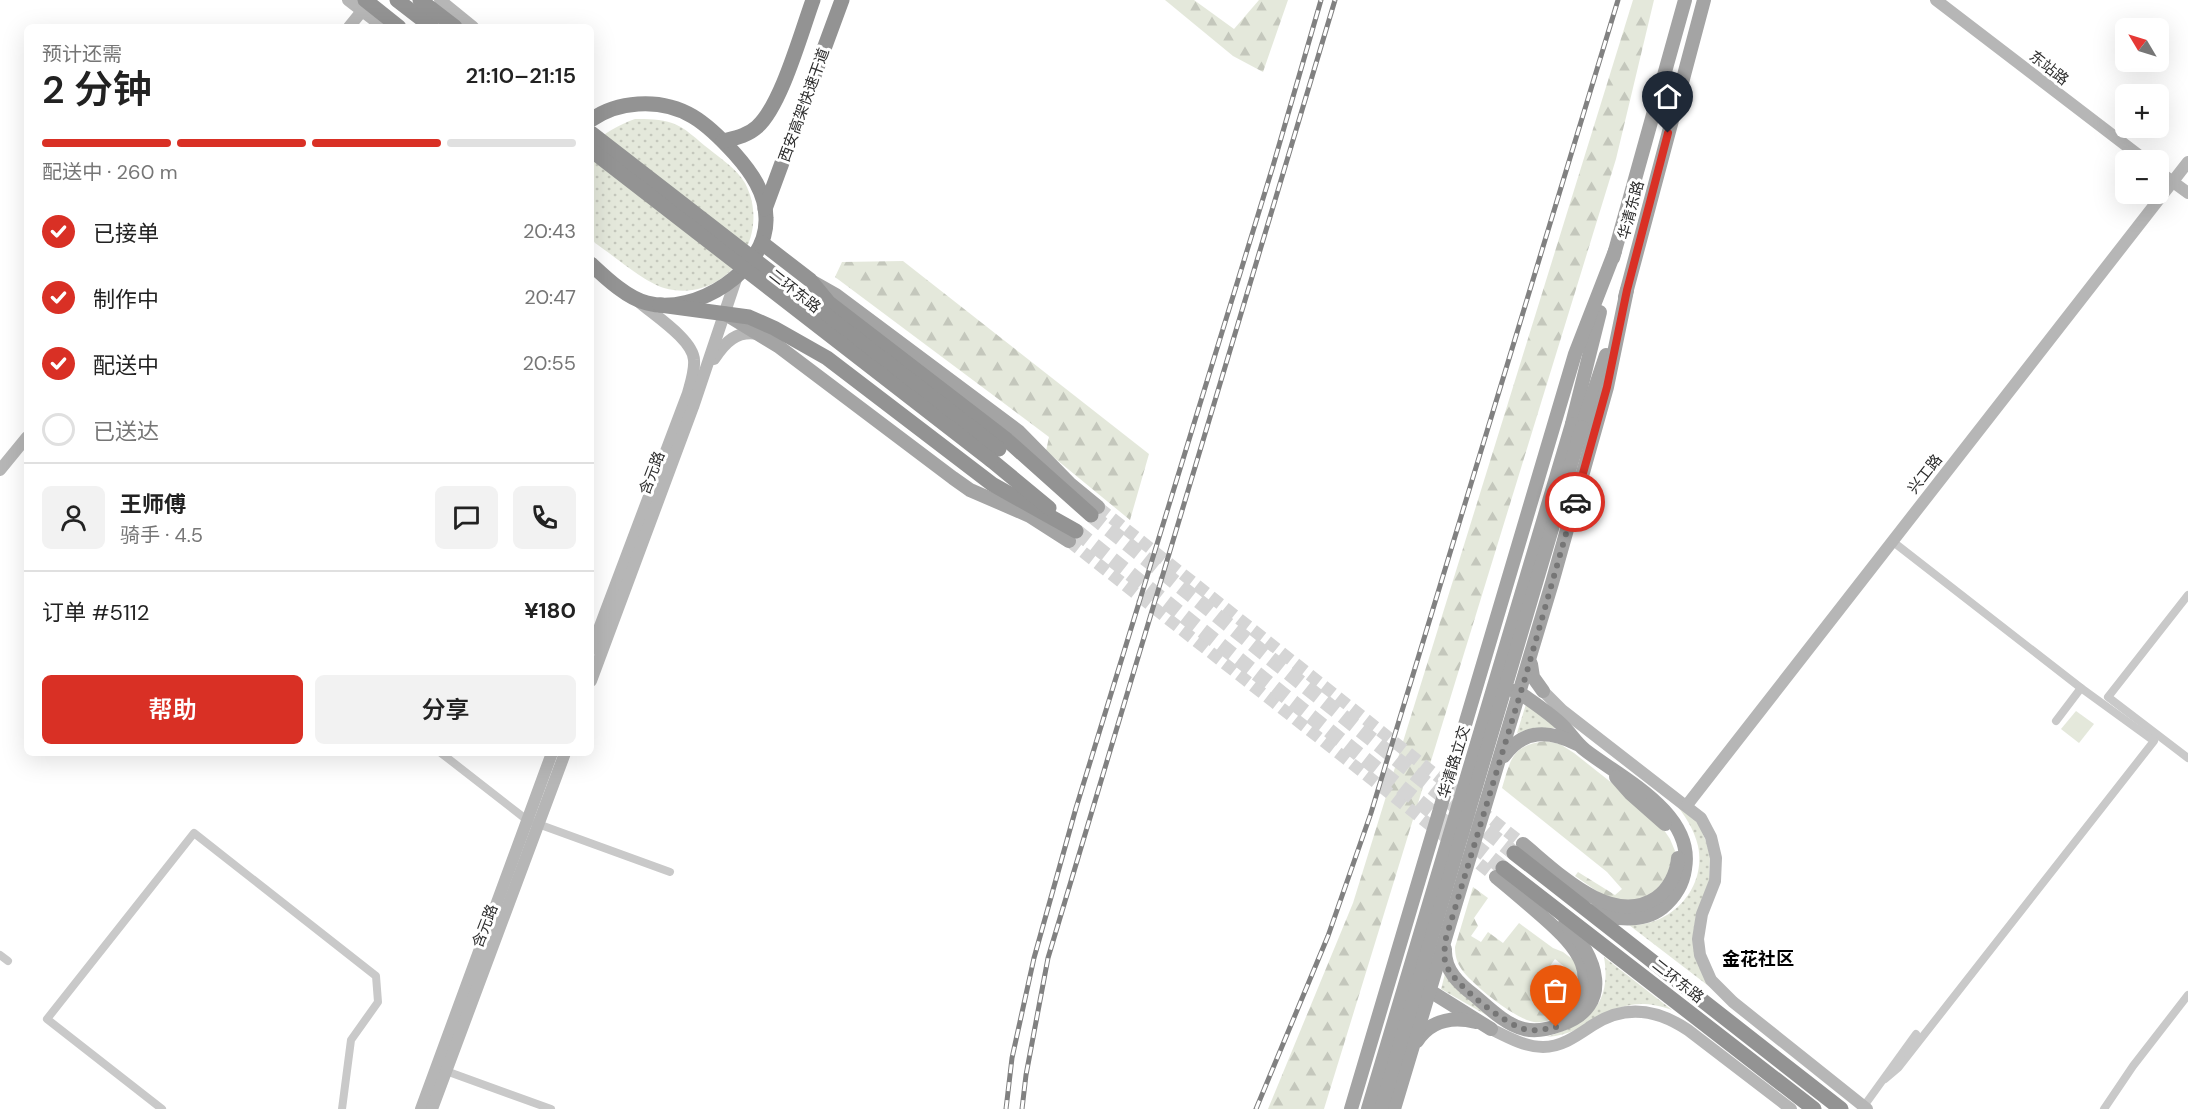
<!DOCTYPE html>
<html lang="zh">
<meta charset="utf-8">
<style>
:root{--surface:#fff;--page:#f2f2f2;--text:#222;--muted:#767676;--line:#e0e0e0;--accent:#d93025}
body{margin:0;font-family:"DM Sans","Noto Sans SC",sans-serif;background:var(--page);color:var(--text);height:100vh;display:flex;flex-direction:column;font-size:22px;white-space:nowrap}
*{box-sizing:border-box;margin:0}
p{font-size:20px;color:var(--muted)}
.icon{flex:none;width:33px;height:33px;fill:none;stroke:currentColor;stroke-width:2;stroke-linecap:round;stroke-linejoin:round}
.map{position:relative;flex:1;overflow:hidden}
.panel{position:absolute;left:24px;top:24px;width:570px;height:732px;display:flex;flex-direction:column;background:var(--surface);border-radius:9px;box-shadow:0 6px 24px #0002}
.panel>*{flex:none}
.needle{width:39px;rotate:308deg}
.controls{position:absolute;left:2115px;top:18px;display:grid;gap:12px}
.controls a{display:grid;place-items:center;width:54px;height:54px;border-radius:9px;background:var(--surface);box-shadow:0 6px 24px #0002;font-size:30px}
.pin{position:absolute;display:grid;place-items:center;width:51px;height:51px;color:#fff;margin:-62px -26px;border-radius:50% 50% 50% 0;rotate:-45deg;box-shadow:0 0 6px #0007}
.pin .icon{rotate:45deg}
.courier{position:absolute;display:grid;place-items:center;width:60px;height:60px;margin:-30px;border:4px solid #d93025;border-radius:50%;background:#fff;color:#222;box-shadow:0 2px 8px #0007}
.headline em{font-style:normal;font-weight:600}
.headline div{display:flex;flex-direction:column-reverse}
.headline{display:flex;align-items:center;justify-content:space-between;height:102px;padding:0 18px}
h1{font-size:39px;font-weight:600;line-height:45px}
.bar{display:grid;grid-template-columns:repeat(4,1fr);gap:9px 6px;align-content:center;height:72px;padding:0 18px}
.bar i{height:8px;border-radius:4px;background:var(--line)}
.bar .on{background:var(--accent)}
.bar p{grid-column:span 4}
.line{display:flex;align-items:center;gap:15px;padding:0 18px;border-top:2px solid var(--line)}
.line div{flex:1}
.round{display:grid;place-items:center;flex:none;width:63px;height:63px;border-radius:9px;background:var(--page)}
ol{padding:0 18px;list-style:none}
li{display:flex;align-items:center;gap:18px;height:66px}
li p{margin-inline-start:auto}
li .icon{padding:6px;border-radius:50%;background:var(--accent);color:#fff;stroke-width:4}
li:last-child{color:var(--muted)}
li i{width:33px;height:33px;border:3px solid var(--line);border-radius:50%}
.primary-button{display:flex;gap:12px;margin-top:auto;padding:12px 18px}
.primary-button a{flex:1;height:69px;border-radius:9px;background:var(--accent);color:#fff;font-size:24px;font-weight:600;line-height:69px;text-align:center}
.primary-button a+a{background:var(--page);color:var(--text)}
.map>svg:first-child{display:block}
.grass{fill:url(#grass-dots)}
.forest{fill:url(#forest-firs)}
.pitch{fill:#e4e8db}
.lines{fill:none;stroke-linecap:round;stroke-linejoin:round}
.secondary-tunnel{stroke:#d5d5d5;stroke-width:12;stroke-dasharray:12 6;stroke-linecap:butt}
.highway-tunnel{stroke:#d5d5d5;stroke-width:15;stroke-dasharray:15 8;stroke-linecap:butt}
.street{stroke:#c9c9c9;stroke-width:8}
.secondary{stroke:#b6b6b6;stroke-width:12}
.primary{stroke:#a4a4a4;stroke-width:14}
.highway{stroke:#939393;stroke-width:15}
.rail-casing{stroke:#818181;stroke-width:5}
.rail{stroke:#fff;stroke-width:3;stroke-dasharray:9;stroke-linecap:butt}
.primary-bridge{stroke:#a4a4a4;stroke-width:14}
.highway-bridge{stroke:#939393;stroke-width:15}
.done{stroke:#767676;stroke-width:6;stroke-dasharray:0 10.8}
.route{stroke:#d93025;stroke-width:8}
.labels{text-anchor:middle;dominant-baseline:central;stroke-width:6;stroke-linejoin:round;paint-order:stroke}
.street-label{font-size:15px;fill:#2c2c2c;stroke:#fff}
.quarter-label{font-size:18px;font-weight:bold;fill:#000;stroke:#fff}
</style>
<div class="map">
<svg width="2188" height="1109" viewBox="0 0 2188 1109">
<defs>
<pattern id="grass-dots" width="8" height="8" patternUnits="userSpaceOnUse" patternTransform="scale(1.5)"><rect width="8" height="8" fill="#e4e8db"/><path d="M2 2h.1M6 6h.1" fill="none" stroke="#c4c7bc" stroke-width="1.8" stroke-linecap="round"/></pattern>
<pattern id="forest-firs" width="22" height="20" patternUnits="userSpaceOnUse" patternTransform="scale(1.5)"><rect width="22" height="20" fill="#e4e8db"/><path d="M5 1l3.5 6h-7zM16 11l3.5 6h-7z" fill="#c4c7bc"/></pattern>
</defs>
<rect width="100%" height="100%" fill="#fff"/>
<!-- grass -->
<g class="grass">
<path d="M635,119C647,119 661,119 672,123C685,127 697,140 709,149C721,159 737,169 745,183C774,238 724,305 664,288C644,282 613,255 595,243L591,237V145C605,133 618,125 635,119Z"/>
<path d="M1526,704L1558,728H1535L1517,733Z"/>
<path d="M1673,801L1699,824L1707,844L1710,856L1709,881L1696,927L1719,994L1629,925C1671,927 1707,888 1698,846C1694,829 1685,815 1673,801Z"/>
<path d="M1604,957L1672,1010C1611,988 1597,1034 1547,1037C1589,1023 1612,1004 1604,957Z"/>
<path d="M1445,974L1502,1024L1441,989Z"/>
</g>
<!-- forest -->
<g class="forest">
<path d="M1165,0H1194L1234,29L1259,0H1288L1263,72L1233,56Z"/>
<path d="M1633,0H1654L1616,159L1324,1109H1268L1353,903Z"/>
<path d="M903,261L1149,454L1130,520L1046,451L1049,437L835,277L842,262Z"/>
<path d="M1545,741L1560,744L1574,753L1646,810L1662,827L1670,839L1675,851V862L1671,874L1647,899L1623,902L1601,894L1575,876L1578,872L1615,895L1622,889L1607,872L1502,788C1511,759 1511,746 1545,741Z"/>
<path d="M1473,887L1488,898L1474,918L1478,926L1471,936L1481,942L1488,932L1503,943L1519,923L1553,948L1563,952L1580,965L1582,981L1555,959L1534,988L1565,1012C1555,1017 1545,1024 1534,1022C1515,1019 1473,985 1462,970C1457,963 1455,956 1455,947Z"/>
</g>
<!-- pitch -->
<path class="pitch" d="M2076,711L2094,724L2079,743L2061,729Z"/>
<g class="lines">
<!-- secondary-tunnel -->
<g class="secondary-tunnel">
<path d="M1098,507L1523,844"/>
<path d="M1069,541L1496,877"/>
</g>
<!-- highway-tunnel -->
<g class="highway-tunnel">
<path d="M1091,515L1514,853"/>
<path d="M1076,531L1503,868"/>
</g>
<!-- street -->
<g class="street">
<path d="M2188,595L2108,697L2188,758"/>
<path d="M2056,721L2081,688"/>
<path d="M441,753L527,820L670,872"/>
<path d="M0,955L8,961"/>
<path d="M446,1071L551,1109"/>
<path d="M1885,1079L1898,1068L2154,741L2081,688L1892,541"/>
<path d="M1864,1106L1916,1034"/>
<path d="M162,1109L47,1019L194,833L376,976L378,1002L351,1040L342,1109"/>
<path d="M2104,1109L2133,1066L2188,995"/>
</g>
<!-- secondary -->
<g class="secondary">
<path d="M348,0L383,27"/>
<path d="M440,0L473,27"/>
<path d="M1936,0L2145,160"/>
<path d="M349,27L362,11"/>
<path d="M2158,171L2188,193"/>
<path d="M714,359C725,342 737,330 758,334"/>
<path d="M0,470L27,437"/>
<path d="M591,650L688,393C691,382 695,370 694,360C693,339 652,314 637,300"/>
<path d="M591,681L693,407L737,276"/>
<path d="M1543,691L1562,710L1701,818L1711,837L1716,858L1715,881L1702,914L1698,939L1700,955L1711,980L1733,1002L1867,1109"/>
<path d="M1687,805L2188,162"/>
<path d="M1491,1029C1507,1037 1525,1047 1543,1047C1562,1047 1578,1035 1593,1025C1625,1004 1657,1009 1688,1030L1791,1109"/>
<path d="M421,1109L552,753"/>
<path d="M432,1109L565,753"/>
</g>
<!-- primary -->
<g class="primary">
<path d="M1613,258L1685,0"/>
<path d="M813,282L836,295L1018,431L1070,484L1098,507"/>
<path d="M1625,297L1704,0"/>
<path d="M724,313L778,346L953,478L970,490L1030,516L1069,541"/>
<path d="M1572,424L1600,312"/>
<path d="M1582,427L1606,355"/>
<path d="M1531,664L1533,677L1543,691"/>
<path d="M1514,691L1520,693C1534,703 1551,714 1563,726C1571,734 1576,743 1585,750C1621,778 1695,813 1685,869C1683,884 1674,898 1662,908C1643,923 1613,920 1593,911"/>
<path d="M1504,756C1523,729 1549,730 1577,744"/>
<path d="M1616,777L1631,794L1665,824"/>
<path d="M1523,844C1556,871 1611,928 1656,898C1669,889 1677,873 1678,858"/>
<path d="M1496,877C1512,890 1527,903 1543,917C1577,947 1605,976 1565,1018"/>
<path d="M1445,949C1444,970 1459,984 1475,996C1489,1008 1506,1025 1524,1029C1536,1032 1549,1029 1560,1025C1616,1006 1596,955 1565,923"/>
<path d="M1423,989L1430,991L1491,1029"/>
<path d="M1417,1041C1431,1020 1452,1016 1476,1022"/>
<path d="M1351,1109L1575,354L1615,251"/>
<path d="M1394,1109L1552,583L1607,387L1627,290"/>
</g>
<!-- highway -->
<g class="highway">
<path d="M365,0L399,27"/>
<path d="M397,0L432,27"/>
<path d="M420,0L455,27"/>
<path d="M591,120C605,110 621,105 638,104C682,101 707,123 735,154C751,172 766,193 766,218C768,270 695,316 647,303C627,298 606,278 591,264"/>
<path d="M723,141C735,138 747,136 757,127C781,106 801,33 813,0"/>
<path d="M765,209L842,0"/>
<path d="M762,243L810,280L829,303L1007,440L1091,515"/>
<path d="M660,305L749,317L774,328L827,358L992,484L1076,531"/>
<path d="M991,460L1049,508"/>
<path d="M1514,853L1841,1109"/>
<path d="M1503,868L1814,1109"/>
</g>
<!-- rail casing -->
<g class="rail-casing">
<g id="rail">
<path d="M1006,1109L1012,1058L1034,958L1076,808L1273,166L1321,0"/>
<path d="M1022,1109L1026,1075L1048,958L1335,0"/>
<path d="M1256,1109L1328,936L1371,813L1618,0"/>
</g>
</g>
<!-- rail -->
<use href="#rail" class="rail"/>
<!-- primary-bridge -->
<g class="primary-bridge">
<path d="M1368,1109L1572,424"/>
<path d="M1381,1109L1582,427"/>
</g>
<!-- highway-bridge -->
<g class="highway-bridge">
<path d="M591,133L999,449"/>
<path d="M591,150L991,460"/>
</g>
</g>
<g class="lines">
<!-- done -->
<path class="done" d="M1556,1027C1546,1029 1535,1032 1524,1029C1504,1024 1454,984 1446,965C1443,956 1445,946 1446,938L1526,675L1575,502"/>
<!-- route -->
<path class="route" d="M1575,502L1607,387L1627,290L1668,133"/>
</g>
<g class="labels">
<!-- street labels -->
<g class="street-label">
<text transform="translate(2049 68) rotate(38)">东站路</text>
<text transform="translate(804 105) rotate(-70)">西安高架快速干道</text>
<text transform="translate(1631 210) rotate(-75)">华清东路</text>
<text transform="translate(795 291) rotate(38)">二环东路</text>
<text transform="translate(652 473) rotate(-69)">含元路</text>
<text transform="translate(1925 474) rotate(-52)">兴工路</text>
<text transform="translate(1454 762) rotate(-73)">华清路立交</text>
<text transform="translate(485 926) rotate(-69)">含元路</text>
<text transform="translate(1678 981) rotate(38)">二环东路</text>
</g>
<!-- quarter labels -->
<g class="quarter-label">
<text x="1758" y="959">金花社区</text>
</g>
</g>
</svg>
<div class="controls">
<a><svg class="needle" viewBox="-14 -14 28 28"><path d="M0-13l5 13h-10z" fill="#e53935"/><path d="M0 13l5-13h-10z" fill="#767676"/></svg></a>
<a>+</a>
<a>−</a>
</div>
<div class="pin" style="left:1556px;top:1027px;background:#ea580c"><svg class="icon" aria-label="bag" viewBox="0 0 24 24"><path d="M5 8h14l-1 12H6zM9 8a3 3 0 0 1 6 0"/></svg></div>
<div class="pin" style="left:1668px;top:133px;background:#1f2937"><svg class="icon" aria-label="home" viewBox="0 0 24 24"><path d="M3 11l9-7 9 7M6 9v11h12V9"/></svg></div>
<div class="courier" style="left:1575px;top:502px"><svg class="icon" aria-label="car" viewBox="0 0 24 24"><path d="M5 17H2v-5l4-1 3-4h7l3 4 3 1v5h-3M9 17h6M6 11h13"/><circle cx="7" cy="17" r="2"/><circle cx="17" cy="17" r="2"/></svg></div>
<section class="panel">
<div class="headline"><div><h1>2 分钟</h1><p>预计还需</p></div><em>21:10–21:15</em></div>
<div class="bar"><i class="on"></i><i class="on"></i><i class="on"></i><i></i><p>配送中 · 260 m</p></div>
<ol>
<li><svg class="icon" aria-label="check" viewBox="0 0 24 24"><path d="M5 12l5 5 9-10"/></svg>已接单<p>20:43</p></li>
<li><svg class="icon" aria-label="check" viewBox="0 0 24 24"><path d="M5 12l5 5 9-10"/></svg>制作中<p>20:47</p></li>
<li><svg class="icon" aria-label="check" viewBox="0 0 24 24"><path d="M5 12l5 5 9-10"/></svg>配送中<p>20:55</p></li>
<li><i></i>已送达</li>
</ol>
<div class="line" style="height:108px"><a class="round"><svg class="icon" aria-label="person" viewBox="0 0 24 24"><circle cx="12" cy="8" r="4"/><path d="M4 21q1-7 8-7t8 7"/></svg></a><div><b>王师傅</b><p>骑手 · 4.5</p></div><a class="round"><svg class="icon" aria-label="chat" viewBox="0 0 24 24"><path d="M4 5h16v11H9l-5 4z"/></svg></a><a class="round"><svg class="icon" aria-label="phone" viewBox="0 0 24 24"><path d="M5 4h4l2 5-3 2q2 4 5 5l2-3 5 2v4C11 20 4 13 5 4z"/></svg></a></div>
<div class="line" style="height:78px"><div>订单 #5112</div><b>¥180</b></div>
<div class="primary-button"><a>帮助</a><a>分享</a></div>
</section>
</div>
